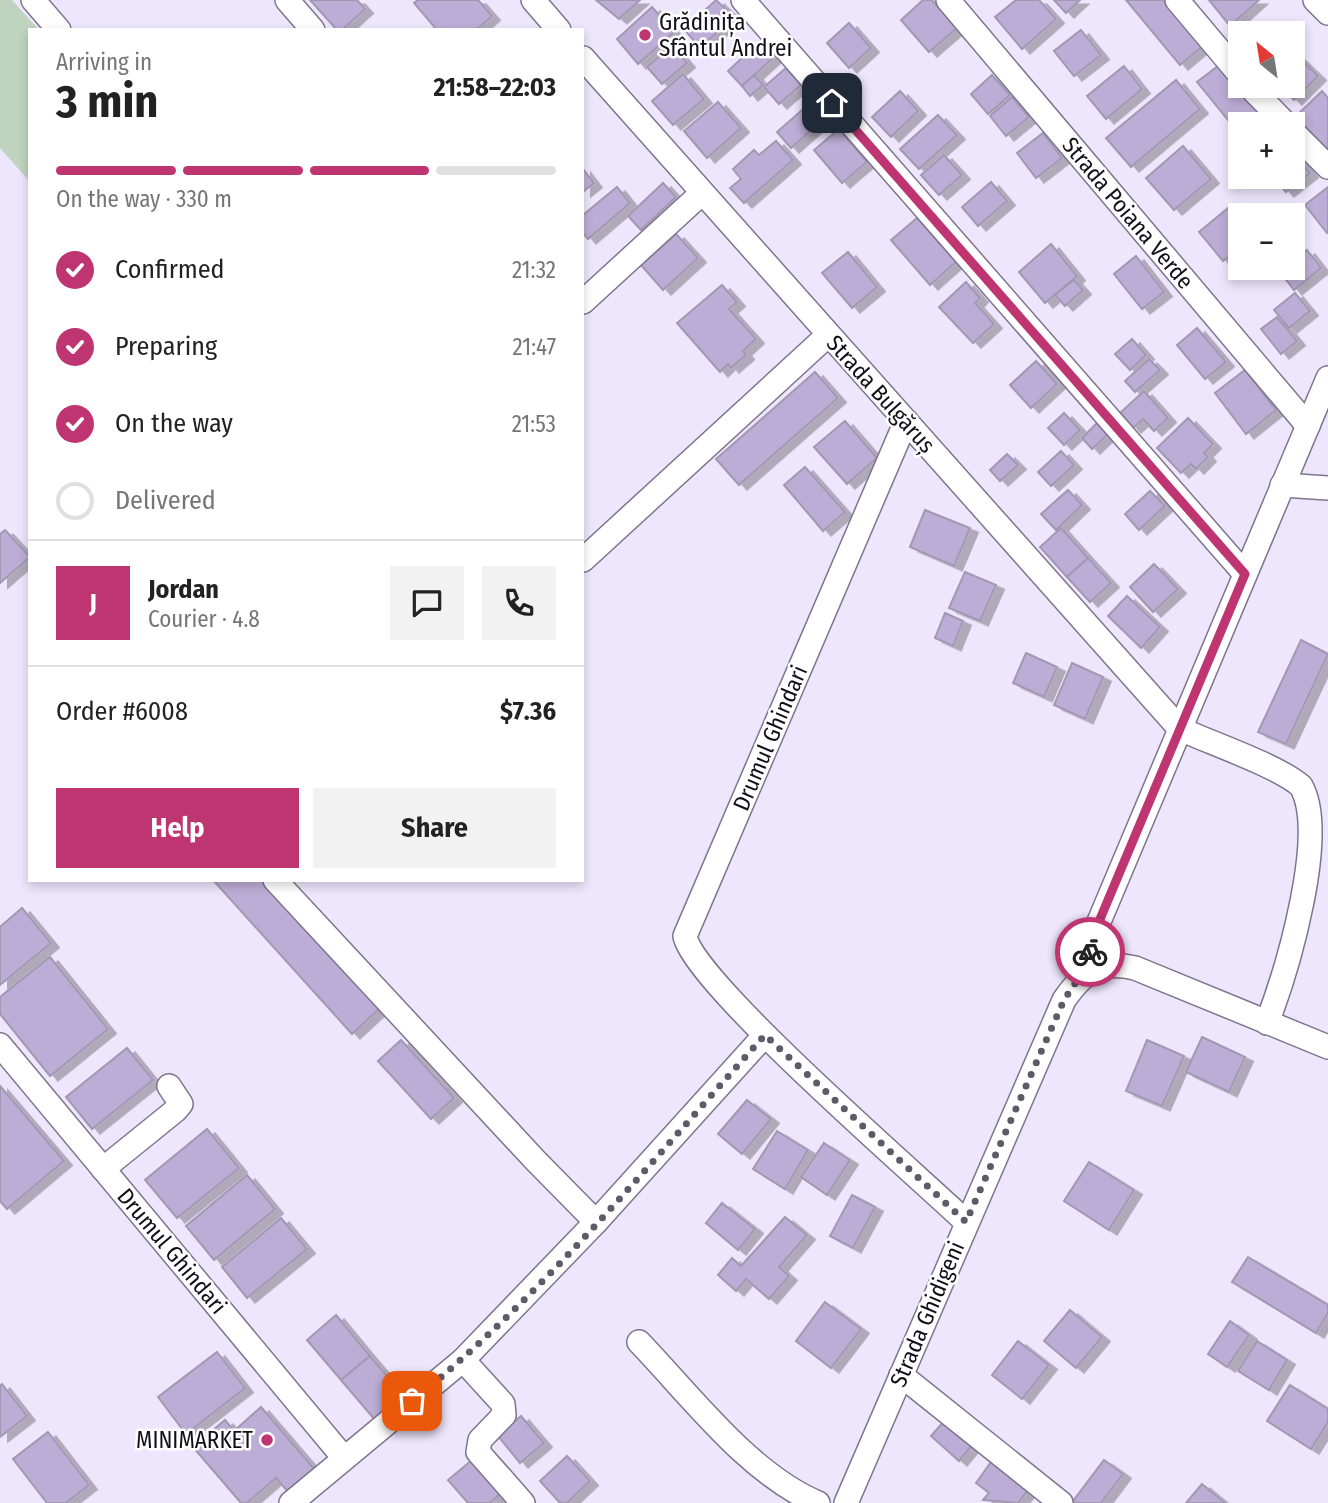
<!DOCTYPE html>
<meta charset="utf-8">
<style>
:root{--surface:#fff;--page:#f2f2f2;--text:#222;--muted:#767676;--line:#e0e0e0;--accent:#be3572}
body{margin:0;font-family:"Fira Sans Condensed",sans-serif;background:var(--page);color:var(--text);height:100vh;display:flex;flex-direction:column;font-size:26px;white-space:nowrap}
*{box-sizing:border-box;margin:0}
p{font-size:23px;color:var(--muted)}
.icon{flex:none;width:38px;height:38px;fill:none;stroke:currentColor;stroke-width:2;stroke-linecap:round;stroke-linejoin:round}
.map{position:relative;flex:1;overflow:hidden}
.panel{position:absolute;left:28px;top:28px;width:556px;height:854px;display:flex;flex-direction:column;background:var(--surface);border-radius:0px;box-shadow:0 4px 10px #0003}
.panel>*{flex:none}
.needle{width:46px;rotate:330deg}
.controls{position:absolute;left:1228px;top:21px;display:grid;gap:14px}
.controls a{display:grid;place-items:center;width:77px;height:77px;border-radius:0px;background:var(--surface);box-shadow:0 4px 10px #0003;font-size:35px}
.pin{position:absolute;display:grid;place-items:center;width:60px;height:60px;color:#fff;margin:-30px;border-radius:14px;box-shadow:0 4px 10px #0006}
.courier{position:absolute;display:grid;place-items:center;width:70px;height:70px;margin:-35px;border:5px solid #be3572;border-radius:50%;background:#fff;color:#222;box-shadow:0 2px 9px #0007}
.headline em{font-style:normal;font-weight:700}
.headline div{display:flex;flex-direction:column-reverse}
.headline{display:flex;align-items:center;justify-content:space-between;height:119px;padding:0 28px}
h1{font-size:46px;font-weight:700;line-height:52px}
.bar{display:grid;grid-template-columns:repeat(4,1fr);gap:10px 7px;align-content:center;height:84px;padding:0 28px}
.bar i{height:9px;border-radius:5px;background:var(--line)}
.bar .current{background:var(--accent)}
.bar p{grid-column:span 4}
.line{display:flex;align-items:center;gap:18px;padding:0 28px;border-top:2px solid var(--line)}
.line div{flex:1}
.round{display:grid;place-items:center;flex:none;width:74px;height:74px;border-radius:0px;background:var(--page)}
ol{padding:0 28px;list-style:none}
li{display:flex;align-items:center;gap:21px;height:77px}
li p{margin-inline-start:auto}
li .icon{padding:7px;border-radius:50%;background:var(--accent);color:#fff;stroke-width:4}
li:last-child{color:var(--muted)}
li i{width:38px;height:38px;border:4px solid var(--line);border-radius:50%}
.cta{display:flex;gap:14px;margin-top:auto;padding:14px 28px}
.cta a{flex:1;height:80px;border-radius:0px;background:var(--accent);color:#fff;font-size:28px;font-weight:700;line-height:80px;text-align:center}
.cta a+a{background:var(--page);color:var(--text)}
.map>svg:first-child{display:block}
.green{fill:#bfd4be}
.building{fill:#bcadd6;stroke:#a198b1;stroke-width:2;filter:url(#shadow)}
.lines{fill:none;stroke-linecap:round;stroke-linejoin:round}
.minor-casing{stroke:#7e758d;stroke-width:26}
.minor{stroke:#fff;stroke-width:23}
.done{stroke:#5f5a68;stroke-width:7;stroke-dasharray:0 12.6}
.route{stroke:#be3572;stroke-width:9}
.poi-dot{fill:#be3572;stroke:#fff;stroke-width:2.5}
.labels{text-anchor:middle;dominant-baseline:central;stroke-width:5;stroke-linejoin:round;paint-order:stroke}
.poi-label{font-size:23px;fill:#120f18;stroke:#fff;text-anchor:start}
.street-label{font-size:23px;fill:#120f18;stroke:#fff}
</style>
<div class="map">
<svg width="1328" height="1503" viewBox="0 0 1328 1503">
<defs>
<filter id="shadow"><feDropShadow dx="8" dy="4.5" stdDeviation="0" flood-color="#0004"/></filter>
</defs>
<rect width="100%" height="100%" fill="#eee6fc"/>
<!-- green -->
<path class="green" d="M0,0H12L39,30H30V182L0,148Z"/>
<!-- building -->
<g class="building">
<path d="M310,0H357L365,9L342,30H337Z"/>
<path d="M418,0H478L492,16L476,30H437L414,3Z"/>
<path d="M596,0H640L619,19Z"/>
<path d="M716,0L734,17L700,48L684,29Z"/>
<path d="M923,0H932L957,28L929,52L901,20Z"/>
<path d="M1016,0H1039L1056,19L1022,49L995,17Z"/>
<path d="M1054,0H1080L1066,13Z"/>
<path d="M1126,0H1167L1204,45L1180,65Z"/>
<path d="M1209,0H1259L1230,26Z"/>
<path d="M652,7L674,32L638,64L617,39Z"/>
<path d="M849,23L871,48L849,68L827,43Z"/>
<path d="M1081,30L1101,55L1074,76L1054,51Z"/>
<path d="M759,42L773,58L742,86L728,71Z"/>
<path d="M672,45L687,63L662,84L647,67Z"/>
<path d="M1293,52L1318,76L1294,100L1280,86H1293Z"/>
<path d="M1222,63L1270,124H1241V136L1197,82Z"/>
<path d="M1124,66L1142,89L1106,119L1087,96Z"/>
<path d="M786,68L801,85L779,104L764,87Z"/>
<path d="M683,74L704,99L673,125L652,101Z"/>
<path d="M754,75L763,85L750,96L742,86Z"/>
<path d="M992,75L1010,95L988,114L971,94Z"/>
<path d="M1176,80L1200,109L1131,167L1106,138Z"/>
<path d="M900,91L918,111L891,137L872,117Z"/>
<path d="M1322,91L1328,98V150L1295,117Z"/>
<path d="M1012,97L1029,117L1006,136L990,116Z"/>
<path d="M718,102L741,128L707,158L684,131Z"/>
<path d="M809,104L823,120L791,148L777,132Z"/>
<path d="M938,115L957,135L919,169L900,149Z"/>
<path d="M839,129L867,162L842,183L814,150Z"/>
<path d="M1043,133L1062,158L1036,178L1017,153Z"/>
<path d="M776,141L793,160L744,203L730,188L741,179L733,169L754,150L759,155Z"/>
<path d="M1183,146L1211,179L1174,210L1146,178Z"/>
<path d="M1293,153L1310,173L1286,192L1273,177H1293Z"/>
<path d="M944,155L962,175L939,195L921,175Z"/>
<path d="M583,169L594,183L583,192Z"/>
<path d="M991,182L1007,201L978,226L962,207Z"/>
<path d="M663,183L676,197L641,230L628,216Z"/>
<path d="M617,187L630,203L588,239L583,233V215Z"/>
<path d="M1328,187V232L1327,233L1305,205Z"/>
<path d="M1233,204L1242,215L1241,246L1223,261L1199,232Z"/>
<path d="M917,218L956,262L930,285L891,240Z"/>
<path d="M676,234L698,258L663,290L641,265Z"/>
<path d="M1051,244L1077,276L1045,303L1019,272Z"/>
<path d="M1307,250L1321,268L1294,290L1280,272L1293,268V261Z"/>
<path d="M848,252L877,287L852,308L822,273Z"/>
<path d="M1136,256L1164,292L1142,309L1114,274Z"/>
<path d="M1074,280L1083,290L1065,306L1055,295Z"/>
<path d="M966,282L980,298L975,303L994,324L973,343L939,307Z"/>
<path d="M722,285L737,302L729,309L756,339L743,351L746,355L731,368L728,364L720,372L677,323Z"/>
<path d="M1295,293L1310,311L1289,328L1274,310Z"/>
<path d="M1277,317L1297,341L1281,354L1261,329Z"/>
<path d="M1197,328L1226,362L1205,379L1177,345Z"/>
<path d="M1132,339L1146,355L1130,370L1115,354Z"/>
<path d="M1149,359L1160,370L1135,392L1125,381Z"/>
<path d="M1036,361L1057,384L1031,408L1010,385Z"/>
<path d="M1245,370L1276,410L1246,434L1215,393Z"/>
<path d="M815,372L838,398L739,485L716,459Z"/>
<path d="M1144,391L1168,418L1154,431L1143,419L1133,428L1120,413Z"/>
<path d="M1064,413L1080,430L1064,445L1048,428Z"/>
<path d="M1188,418L1213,444L1204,453L1208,457L1196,469L1191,464L1181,473L1157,448Z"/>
<path d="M845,421L877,458L847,484L814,447Z"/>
<path d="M1097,423L1108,434L1092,449L1082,438Z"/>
<path d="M1061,451L1074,465L1051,486L1038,472Z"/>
<path d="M1007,454L1018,465L1000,481L990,470Z"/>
<path d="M805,467L845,512L823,531L784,485Z"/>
<path d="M1068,490L1082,505L1056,530L1041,514Z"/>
<path d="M1150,491L1165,506L1139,530L1125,514Z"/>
<path d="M925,510L970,528L954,566L910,547Z"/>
<path d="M1061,528L1088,558L1067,577L1040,547Z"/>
<path d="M5,530L30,557L0,583V534Z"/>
<path d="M1088,558L1111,583L1090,602L1067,577Z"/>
<path d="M1154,564L1178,589L1153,612L1130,587Z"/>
<path d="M965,572L996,585L980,621L949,608Z"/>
<path d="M1127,596L1160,627L1141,648L1108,616Z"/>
<path d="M945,613L963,621L953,646L935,638Z"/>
<path d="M1301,640L1328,654L1286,744L1258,732Z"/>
<path d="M1026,653L1057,667L1044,697L1013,683Z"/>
<path d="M1072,663L1103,677L1085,719L1054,705Z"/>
<path d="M213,880H262L379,1009L352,1034Z"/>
<path d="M22,908L51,943L0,985V927Z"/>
<path d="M50,957L108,1029L50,1076L0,1014V997Z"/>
<path d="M1202,1037L1245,1057L1229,1092L1186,1072Z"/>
<path d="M401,1040L454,1098L431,1119L378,1061Z"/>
<path d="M1147,1040L1184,1056L1162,1106L1126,1091Z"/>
<path d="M127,1048L153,1080L92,1129L66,1097Z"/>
<path d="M0,1086L64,1161L7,1209L0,1201Z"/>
<path d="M747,1100L771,1119L742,1154L718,1134Z"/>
<path d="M207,1129L239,1168L177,1218L145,1180Z"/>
<path d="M777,1131L808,1150L785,1189L753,1169Z"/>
<path d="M824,1143L850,1160L827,1195L801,1177Z"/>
<path d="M1089,1162L1134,1190L1109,1230L1064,1201Z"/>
<path d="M247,1175L275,1209L214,1260L186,1226Z"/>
<path d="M852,1195L875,1207L853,1248L830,1236Z"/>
<path d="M722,1203L755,1229L738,1250L706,1223Z"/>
<path d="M785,1217L807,1235L779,1267L789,1276L769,1299L746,1279L736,1291L718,1275L732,1258L741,1266Z"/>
<path d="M281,1218L307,1249L247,1298L222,1267Z"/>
<path d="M1248,1257L1328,1305V1313L1316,1333L1232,1282Z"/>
<path d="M825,1302L861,1329L831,1368L796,1341Z"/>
<path d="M1070,1310L1102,1337L1076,1368L1044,1341Z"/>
<path d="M336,1315L370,1356L341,1380L307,1340Z"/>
<path d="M1230,1321L1249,1335L1227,1367L1208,1354Z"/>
<path d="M1018,1341L1049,1365L1022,1399L992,1375Z"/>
<path d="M1257,1341L1287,1360L1269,1390L1238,1371Z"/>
<path d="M217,1352L245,1388L186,1434L158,1397Z"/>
<path d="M370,1356L403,1395L375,1420L341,1380Z"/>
<path d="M2,1384L27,1416L0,1437V1386Z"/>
<path d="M1290,1385L1328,1409V1422L1311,1449L1267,1421Z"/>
<path d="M261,1407L316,1471L290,1494L276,1478L247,1503H241L193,1447L225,1420L234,1431Z"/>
<path d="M521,1416L544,1443L520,1463L498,1436Z"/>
<path d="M945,1420L973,1444L959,1461L931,1436Z"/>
<path d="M48,1432L89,1485L66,1503H47L13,1459Z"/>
<path d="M567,1456L590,1481L567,1503H560L540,1481Z"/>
<path d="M472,1460L500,1494L490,1503H468L448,1480Z"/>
<path d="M1104,1460L1123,1474L1101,1503H1076L1073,1501Z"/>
<path d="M991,1462L1028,1490L1018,1503L983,1500L989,1493L976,1483Z"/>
<path d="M1202,1484L1225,1503H1186Z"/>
</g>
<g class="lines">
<!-- minor casing -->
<g class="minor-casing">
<g id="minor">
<path d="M33,0L59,30"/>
<path d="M287,0L313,30"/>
<path d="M533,0L559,30"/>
<path d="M743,0L1245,574"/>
<path d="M948,0L1308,426"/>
<path d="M1177,0L1241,76"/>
<path d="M1315,0L1328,13"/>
<path d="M583,58L1180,729C1211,743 1278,766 1301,786C1328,833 1288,968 1267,1023"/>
<path d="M1249,86L1286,124"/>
<path d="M1293,132L1328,167"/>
<path d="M583,302L702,193"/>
<path d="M906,421L685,936C693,982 920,1178 966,1222"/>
<path d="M1282,485L1328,488"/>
<path d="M583,560L828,335"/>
<path d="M275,880L535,1160L596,1222"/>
<path d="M1089,973L1090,943L1328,378"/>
<path d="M0,1045L344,1458"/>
<path d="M103,1169L176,1110L181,1104L169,1086"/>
<path d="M639,1342C691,1396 749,1474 818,1503"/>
<path d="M463,1360L503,1404L504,1415L480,1440L478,1452L523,1503"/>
<path d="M901,1375L1061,1503"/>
<path d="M291,1503L463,1360L596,1222L765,1035"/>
<path d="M846,1503L1064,1000C1084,971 1100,960 1135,968L1328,1047"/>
</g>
</g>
<!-- minor -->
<use href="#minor" class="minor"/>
</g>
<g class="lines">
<!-- done -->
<path class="done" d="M412,1401C543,1296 653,1159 765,1035L966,1222L1064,1000L1076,982L1089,973L1090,952"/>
<!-- route -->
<path class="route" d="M832,103L1245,574L1090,943V952"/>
</g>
<!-- markers -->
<g class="poi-dot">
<circle cx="645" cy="35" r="7"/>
<circle cx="267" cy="1440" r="7"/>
</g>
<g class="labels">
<!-- poi labels -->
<g class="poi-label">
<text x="659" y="22">Grădinița<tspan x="659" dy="26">Sfântul Andrei</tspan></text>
<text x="253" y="1440" text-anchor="end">MINIMARKET</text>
</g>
<!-- street labels -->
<g class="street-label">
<text transform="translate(1128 213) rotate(50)">Strada Poiana Verde</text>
<text transform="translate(881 394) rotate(48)">Strada Bulgăruș</text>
<text transform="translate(770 738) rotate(-67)">Drumul Ghindari</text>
<text transform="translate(172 1251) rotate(50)">Drumul Ghindari</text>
<text transform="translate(927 1314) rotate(-67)">Strada Ghidigeni</text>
</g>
</g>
</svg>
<div class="controls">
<a><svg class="needle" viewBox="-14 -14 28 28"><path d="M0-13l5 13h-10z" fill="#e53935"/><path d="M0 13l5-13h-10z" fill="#767676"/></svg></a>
<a>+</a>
<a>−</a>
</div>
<div class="pin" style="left:412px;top:1401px;background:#ea580c"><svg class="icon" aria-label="bag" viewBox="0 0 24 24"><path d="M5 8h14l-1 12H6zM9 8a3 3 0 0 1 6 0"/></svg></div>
<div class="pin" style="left:832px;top:103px;background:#1f2937"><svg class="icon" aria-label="home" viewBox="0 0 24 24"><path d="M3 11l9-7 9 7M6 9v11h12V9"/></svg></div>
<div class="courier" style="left:1090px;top:952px"><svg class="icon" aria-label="bike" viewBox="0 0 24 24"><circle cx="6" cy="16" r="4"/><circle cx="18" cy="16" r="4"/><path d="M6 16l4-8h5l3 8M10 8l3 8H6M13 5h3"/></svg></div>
<section class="panel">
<div class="headline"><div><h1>3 min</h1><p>Arriving in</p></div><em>21:58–22:03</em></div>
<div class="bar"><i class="current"></i><i class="current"></i><i class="current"></i><i></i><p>On the way · 330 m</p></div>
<ol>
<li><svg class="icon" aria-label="check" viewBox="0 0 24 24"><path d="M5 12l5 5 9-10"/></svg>Confirmed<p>21:32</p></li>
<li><svg class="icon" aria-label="check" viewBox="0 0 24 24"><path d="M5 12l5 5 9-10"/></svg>Preparing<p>21:47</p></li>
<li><svg class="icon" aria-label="check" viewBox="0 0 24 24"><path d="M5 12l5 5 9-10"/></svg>On the way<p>21:53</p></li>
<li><i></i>Delivered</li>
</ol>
<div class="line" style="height:126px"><b class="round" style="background:var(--accent);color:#fff">J</b><div><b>Jordan</b><p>Courier · 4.8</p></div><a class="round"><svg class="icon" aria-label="chat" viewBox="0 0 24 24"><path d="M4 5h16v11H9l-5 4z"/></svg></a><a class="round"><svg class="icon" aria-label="phone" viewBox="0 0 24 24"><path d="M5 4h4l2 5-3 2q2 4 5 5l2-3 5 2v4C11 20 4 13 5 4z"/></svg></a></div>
<div class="line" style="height:91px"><div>Order #6008</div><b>$7.36</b></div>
<div class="cta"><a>Help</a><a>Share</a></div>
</section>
</div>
